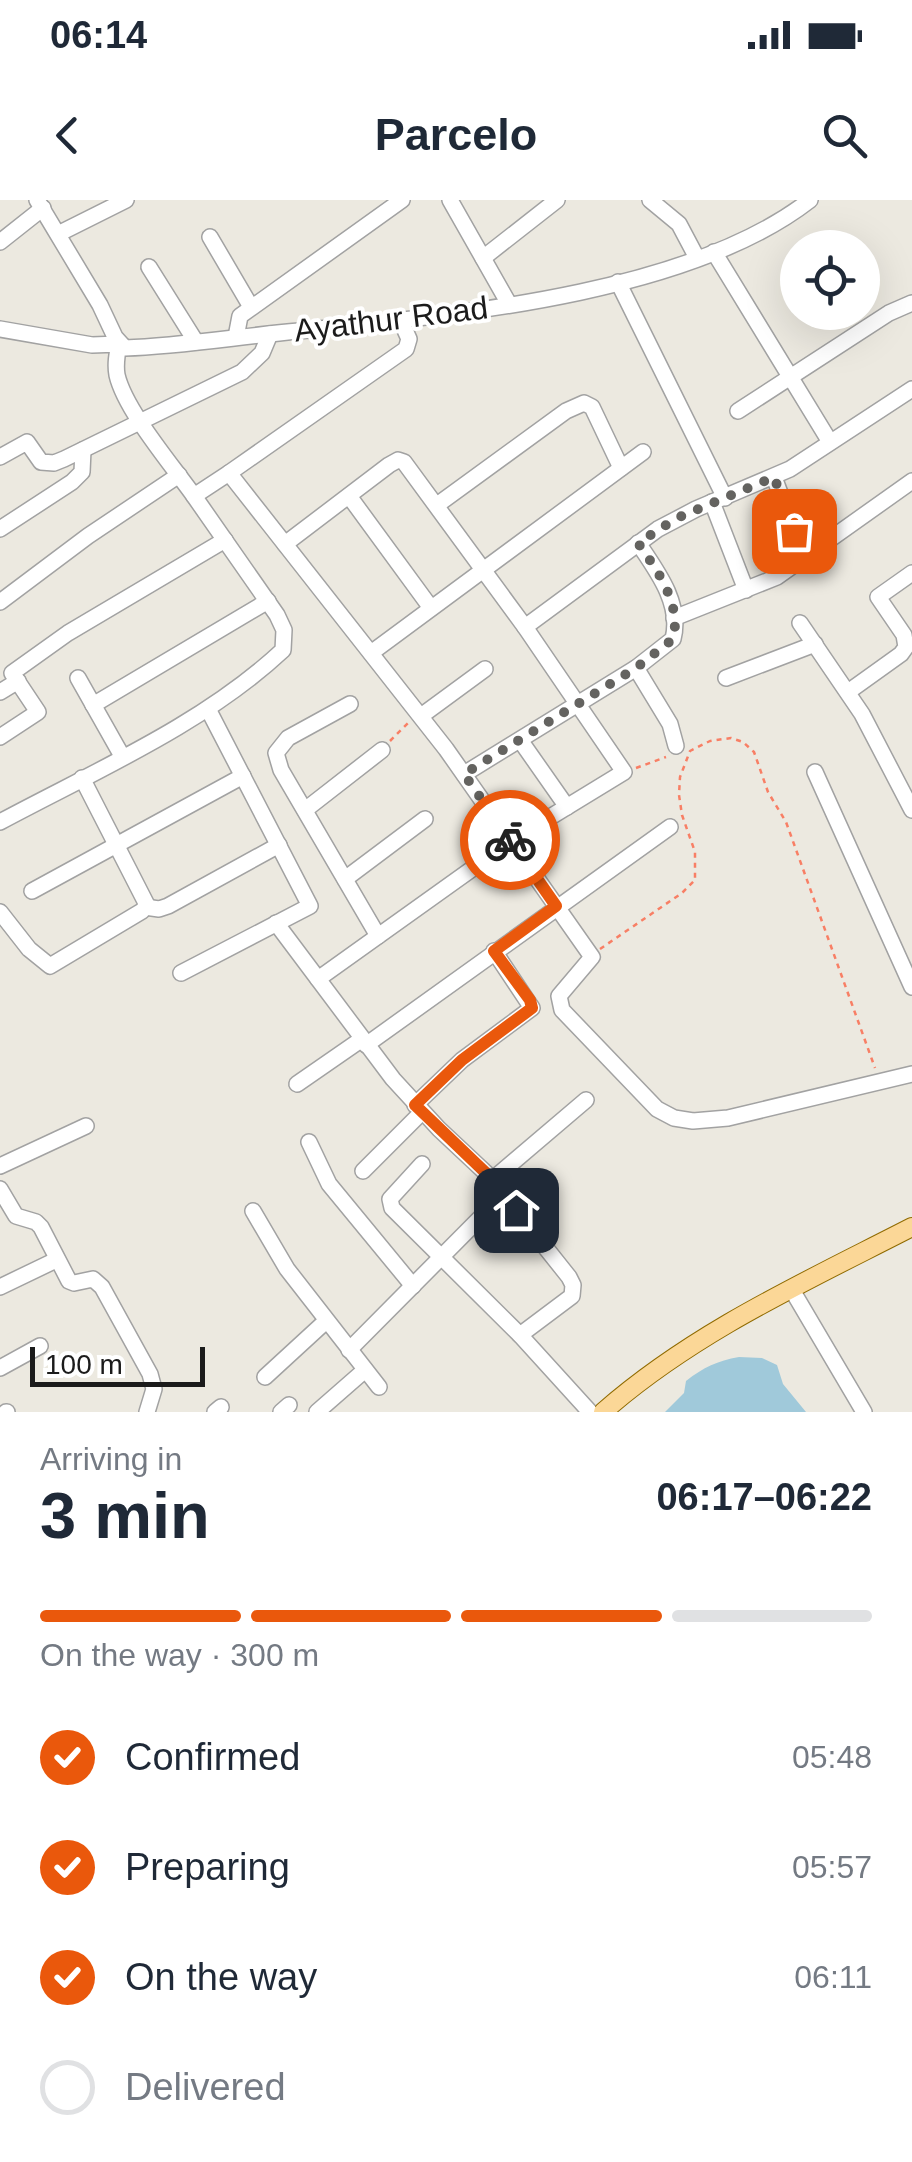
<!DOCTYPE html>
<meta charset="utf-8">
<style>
:root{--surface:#fff;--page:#f2f2f3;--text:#1f2937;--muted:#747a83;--line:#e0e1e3;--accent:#ea580c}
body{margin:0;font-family:Arial,sans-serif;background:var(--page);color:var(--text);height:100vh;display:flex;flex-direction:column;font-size:38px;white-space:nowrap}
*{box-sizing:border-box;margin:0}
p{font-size:32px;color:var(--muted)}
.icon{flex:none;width:55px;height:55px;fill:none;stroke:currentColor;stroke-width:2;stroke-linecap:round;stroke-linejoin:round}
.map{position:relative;height:1212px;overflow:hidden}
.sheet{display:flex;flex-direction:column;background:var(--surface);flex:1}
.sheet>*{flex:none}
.buttons{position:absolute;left:780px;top:30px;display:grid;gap:20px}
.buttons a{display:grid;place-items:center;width:100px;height:100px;border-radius:50%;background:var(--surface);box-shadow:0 10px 40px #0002;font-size:50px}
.scale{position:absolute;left:30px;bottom:25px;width:175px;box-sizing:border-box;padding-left:10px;border:5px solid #1b1b1b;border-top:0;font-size:28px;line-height:35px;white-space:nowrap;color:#1b1b1b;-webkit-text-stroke:8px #fff;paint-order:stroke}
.pin{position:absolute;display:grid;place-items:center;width:85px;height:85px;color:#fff;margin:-42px;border-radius:20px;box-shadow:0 5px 15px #0006}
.courier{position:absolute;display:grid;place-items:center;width:100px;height:100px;margin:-50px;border:8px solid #ea580c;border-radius:50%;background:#fff;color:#222;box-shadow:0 2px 12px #0007}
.head em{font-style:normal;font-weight:700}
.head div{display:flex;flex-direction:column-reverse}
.head{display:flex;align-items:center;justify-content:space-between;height:170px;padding:0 40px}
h1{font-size:65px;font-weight:700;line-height:75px}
.bar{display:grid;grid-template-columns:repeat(4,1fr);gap:15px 10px;align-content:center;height:120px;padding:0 40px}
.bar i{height:12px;border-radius:8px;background:var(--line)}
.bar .selected{background:var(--accent)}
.bar p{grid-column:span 4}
ol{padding:0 40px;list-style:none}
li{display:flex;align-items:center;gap:30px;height:110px}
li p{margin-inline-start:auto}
li .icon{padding:10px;border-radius:50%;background:var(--accent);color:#fff;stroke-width:4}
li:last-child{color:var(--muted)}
li i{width:55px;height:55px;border:5px solid var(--line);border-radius:50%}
.status{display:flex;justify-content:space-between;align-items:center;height:70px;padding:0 50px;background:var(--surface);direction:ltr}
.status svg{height:28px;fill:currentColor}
header{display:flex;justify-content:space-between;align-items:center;height:130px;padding:0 40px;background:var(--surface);font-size:45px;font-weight:700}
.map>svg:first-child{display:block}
.water{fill:#a0c9da}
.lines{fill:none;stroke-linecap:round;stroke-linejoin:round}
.minor-casing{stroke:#a2a2a2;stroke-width:18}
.major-casing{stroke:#906b01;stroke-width:20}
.path{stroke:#f87f65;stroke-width:2.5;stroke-dasharray:5 5;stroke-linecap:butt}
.minor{stroke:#fff;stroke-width:15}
.major{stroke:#fbd797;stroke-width:18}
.done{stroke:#646360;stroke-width:10;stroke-dasharray:0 18}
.route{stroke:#ea580c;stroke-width:12}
.labels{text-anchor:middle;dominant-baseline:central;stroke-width:8;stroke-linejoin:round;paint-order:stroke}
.street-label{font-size:32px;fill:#1b1b1b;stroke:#fff}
</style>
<div class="status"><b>06:14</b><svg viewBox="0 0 49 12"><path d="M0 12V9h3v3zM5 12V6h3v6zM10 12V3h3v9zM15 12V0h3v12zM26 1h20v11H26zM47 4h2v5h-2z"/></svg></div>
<header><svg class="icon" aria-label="back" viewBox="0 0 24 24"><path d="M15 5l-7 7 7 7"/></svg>Parcelo<svg class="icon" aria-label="search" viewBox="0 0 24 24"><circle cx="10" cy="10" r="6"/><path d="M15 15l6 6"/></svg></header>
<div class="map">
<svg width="912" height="1212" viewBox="0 0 912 1212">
<rect width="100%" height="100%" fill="#ece9e0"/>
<!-- water -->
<path class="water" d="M739,1157L762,1158L777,1165L783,1184L806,1212H665L684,1193L686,1181C704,1167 717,1161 739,1157Z"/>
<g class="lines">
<!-- minor casing -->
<g class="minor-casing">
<g id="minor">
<path d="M37,0L100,105L115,137L125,148C183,146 241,136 299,131C451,115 688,95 810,0"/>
<path d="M450,0L509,104"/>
<path d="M650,0L679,24L697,58"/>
<path d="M58,34L126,0"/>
<path d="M210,37L251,107"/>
<path d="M0,42L43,8"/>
<path d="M714,52L830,242"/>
<path d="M483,58L557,0"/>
<path d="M149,67L196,142"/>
<path d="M618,82L725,298"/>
<path d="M0,129L92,145L119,144C117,154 115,164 117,175C125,210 172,265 194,296L229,273L446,549L592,757L559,796L562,810L657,909L674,918L693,921L728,918L912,874"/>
<path d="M236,137L240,116L402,0"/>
<path d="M738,211L889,113L912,103"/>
<path d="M0,257L27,242L41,262L54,263L64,259L242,172L262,153L270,134"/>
<path d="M229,273L406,149L409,139L401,121"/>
<path d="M774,277L804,358"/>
<path d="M349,296L431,408"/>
<path d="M712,302L746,390"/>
<path d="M437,305L566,211L584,203L592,207L621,268"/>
<path d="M0,329L72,282L82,272L83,250"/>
<path d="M285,344L389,265L398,260L404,262L525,427L624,572L511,641L318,779"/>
<path d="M0,402L88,336L179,275"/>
<path d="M674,418L777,377L912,281"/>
<path d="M800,423L862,514L912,610"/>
<path d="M525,427L658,329L696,309L790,269L912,189"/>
<path d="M371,453L643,252"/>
<path d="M636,468L670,524L676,546"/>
<path d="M78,478L122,556"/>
<path d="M726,478L815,444"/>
<path d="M0,492L18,481"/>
<path d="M848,492L901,454L906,447L904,435L878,397L912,373"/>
<path d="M350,504L288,538L276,553L281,570L378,736"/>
<path d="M93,505L268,401"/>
<path d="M421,516L485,469"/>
<path d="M0,537L38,512L12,473L68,433L225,340"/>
<path d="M520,540L567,607"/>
<path d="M815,572L912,787"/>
<path d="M464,574L636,468L673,439C682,404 657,371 638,343"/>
<path d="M305,610L382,550"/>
<path d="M0,622C95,571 204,524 283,450L284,430L277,415L194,296"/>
<path d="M345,679L425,619"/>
<path d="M32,691L243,576"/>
<path d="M145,707L159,709L168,706L279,645"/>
<path d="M0,712L29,749L50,766L142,711L147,705L82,578"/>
<path d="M276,723L393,879L439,929L487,974L569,1077L573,1085L572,1096L520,1135"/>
<path d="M181,773L310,706L208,509"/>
<path d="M366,845L670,627"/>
<path d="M297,884L362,839"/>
<path d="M415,905L462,860L532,808L494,751"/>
<path d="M309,942L329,984L413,1086"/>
<path d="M422,964L390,999L392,1008L520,1135L590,1212"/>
<path d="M0,966L86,926"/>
<path d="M363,971L422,912"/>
<path d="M492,980L586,900"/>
<path d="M0,989L16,1016L36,1022L41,1027L69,1081L74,1083L93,1079L102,1087L150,1174L154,1189L147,1212"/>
<path d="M253,1011L287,1069L379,1187"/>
<path d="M0,1087L56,1060"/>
<path d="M792,1090L864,1212"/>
<path d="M349,1150L485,1013"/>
<path d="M0,1168L40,1146"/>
<path d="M265,1177L326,1121"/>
<path d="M6,1212H7"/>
<path d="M215,1212L221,1207"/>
<path d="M281,1212L289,1205"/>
<path d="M317,1212L365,1170"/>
</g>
</g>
<!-- major casing -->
<g class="major-casing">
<path id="major" d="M603,1212C694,1132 805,1082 912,1027"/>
</g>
<!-- path -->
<g class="path">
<path d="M390,541L408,523"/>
<path d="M636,568L666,557"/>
<path d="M600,749L682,693L695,680V652L682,615L679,595L680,577L690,551L710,541L731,538L743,542L754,552L768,592L786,622L875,868"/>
</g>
<!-- minor -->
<use href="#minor" class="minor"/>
<!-- major -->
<use href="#major" class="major"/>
</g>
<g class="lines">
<!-- done -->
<path class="done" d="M510,640L464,574L636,468L673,439C682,404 657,370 638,343L677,318L774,277L794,331"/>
<!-- route -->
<path class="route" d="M510,640L556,706L494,751L530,800L532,808L462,860L415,905L487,974L516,1010"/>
</g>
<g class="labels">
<!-- street labels -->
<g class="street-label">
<text transform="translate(391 119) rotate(-7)">Ayathur Road</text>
</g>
</g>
</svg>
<div class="buttons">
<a><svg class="icon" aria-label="locate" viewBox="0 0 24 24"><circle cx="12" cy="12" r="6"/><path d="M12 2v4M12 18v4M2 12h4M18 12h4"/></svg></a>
</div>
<div class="scale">100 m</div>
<div class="pin" style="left:794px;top:331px;background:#ea580c"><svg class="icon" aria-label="bag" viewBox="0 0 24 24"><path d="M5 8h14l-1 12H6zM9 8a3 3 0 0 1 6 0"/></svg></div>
<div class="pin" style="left:516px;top:1010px;background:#1f2937"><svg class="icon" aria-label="home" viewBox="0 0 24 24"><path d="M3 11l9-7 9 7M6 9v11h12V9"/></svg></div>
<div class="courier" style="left:510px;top:640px"><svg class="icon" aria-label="bike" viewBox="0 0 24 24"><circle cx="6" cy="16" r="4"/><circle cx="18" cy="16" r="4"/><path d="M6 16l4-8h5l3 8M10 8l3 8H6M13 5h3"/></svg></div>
</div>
<section class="sheet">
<div class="head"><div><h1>3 min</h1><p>Arriving in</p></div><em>06:17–06:22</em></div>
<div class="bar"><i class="selected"></i><i class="selected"></i><i class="selected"></i><i></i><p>On the way · 300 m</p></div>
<ol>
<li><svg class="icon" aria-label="check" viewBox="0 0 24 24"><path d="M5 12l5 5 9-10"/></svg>Confirmed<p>05:48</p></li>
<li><svg class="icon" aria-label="check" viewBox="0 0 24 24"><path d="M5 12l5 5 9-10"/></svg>Preparing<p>05:57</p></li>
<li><svg class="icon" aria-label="check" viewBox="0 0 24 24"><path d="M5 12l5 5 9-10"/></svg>On the way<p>06:11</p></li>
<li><i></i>Delivered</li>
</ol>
</section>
